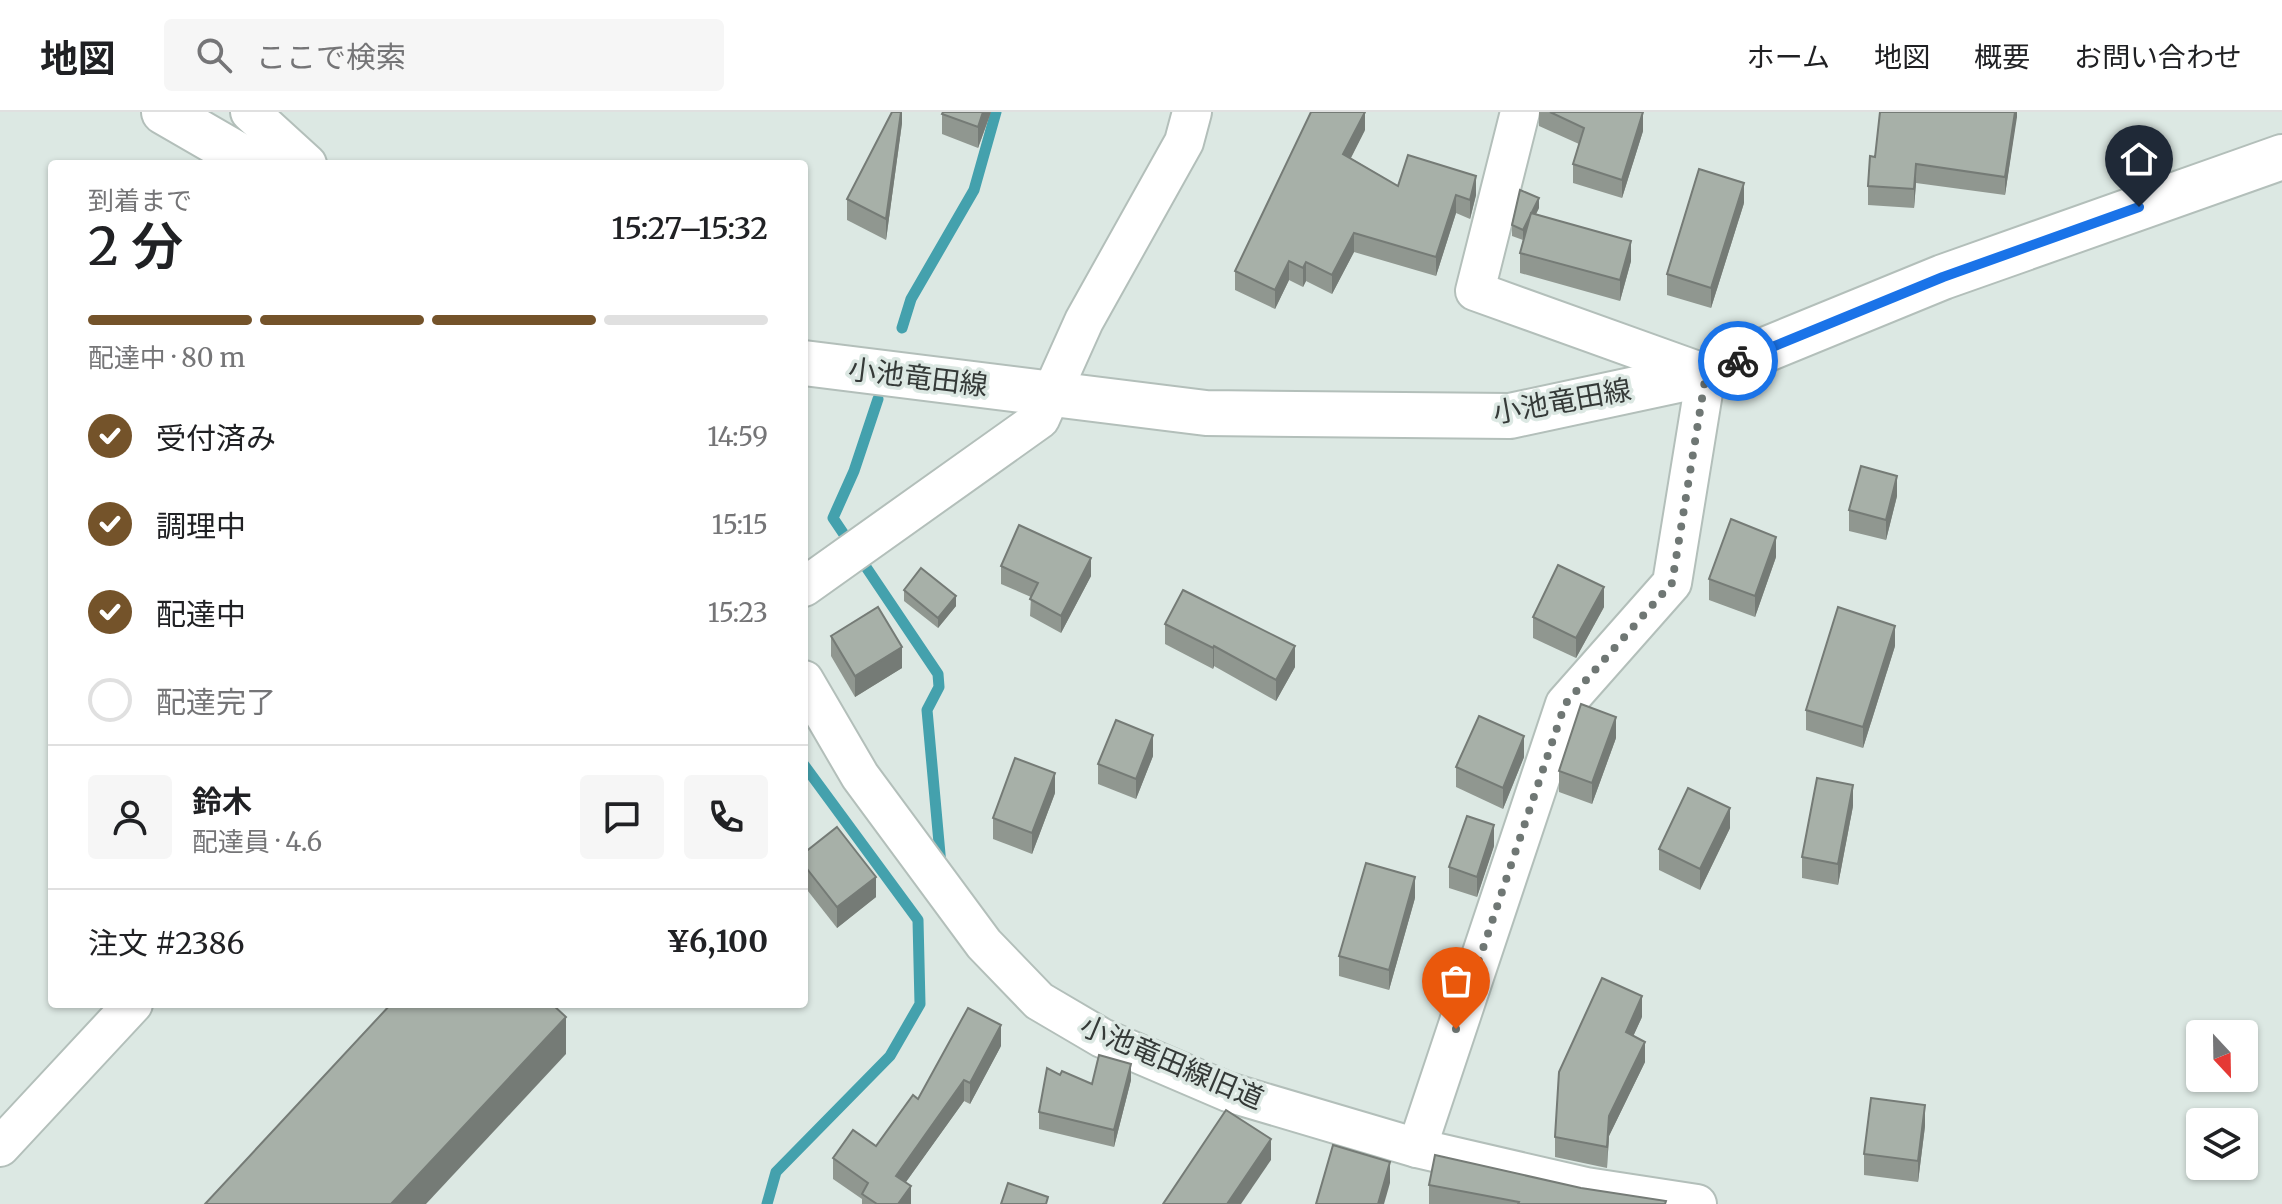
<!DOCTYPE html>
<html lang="ja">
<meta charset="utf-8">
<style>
:root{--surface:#fff;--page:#f6f6f6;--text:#202124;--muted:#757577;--line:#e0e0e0;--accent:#74532a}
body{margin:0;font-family:Merriweather,"Noto Sans JP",serif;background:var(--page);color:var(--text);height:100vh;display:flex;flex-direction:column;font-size:30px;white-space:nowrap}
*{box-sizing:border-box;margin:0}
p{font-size:26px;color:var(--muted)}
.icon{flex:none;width:44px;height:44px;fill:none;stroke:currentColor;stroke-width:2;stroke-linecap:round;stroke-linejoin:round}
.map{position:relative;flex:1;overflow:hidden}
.sheet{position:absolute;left:48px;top:48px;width:760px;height:848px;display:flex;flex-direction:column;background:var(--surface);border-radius:8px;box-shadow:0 2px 6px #0004}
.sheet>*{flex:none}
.needle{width:52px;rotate:158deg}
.tools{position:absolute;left:2186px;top:908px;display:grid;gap:16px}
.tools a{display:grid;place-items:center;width:72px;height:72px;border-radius:8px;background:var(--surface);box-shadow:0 2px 6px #0004;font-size:40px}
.pin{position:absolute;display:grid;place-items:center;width:68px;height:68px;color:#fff;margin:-82px -34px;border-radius:50% 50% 50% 0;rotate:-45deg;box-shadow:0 0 8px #0007}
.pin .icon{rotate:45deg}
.courier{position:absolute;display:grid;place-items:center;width:80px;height:80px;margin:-40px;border:6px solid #1a73e8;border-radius:50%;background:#fff;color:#222;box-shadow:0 2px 10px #0007}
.overview em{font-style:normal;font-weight:600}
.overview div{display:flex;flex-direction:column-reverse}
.overview{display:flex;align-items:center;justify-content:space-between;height:136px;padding:0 40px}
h1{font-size:52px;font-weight:600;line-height:60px}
.bar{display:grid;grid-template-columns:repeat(4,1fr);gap:12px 8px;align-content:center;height:96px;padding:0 40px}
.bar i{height:10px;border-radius:6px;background:var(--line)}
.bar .current{background:var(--accent)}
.bar p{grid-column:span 4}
.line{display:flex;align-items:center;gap:20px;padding:0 40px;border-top:2px solid var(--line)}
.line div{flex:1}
.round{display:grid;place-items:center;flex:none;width:84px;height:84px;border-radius:8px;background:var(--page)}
ol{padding:0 40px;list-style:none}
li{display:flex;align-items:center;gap:24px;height:88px}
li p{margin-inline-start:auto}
li .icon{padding:8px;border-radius:50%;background:var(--accent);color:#fff;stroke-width:4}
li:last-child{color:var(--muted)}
li i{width:44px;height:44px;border:4px solid var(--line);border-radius:50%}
header{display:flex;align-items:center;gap:48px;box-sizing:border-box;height:112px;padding:0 40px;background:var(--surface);border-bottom:2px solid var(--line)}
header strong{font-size:38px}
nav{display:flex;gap:44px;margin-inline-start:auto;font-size:28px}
.search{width:560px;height:72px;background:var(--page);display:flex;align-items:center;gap:20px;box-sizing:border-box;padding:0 28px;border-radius:8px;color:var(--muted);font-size:30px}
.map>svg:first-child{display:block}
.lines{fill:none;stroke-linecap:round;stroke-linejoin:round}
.stream{stroke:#44a1ad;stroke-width:11}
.minor-casing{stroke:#b3bfba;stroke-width:42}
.secondary-casing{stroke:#b3bfba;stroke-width:48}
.minor{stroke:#fff;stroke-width:38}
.secondary{stroke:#fff;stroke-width:44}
.wall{fill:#909790}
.shaded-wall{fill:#757b76}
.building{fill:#a7b0a8;stroke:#757b76;stroke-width:2}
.done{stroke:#6f7774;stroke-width:8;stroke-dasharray:0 14.4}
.route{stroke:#1a73e8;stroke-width:10}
.labels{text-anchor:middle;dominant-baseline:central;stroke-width:7;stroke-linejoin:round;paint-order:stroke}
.street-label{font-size:28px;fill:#353a38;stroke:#dce8e3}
</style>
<header>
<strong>地図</strong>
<div class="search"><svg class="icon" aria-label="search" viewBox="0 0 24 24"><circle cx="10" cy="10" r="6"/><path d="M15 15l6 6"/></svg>ここで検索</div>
<nav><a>ホーム</a><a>地図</a><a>概要</a><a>お問い合わせ</a></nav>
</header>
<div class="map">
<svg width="2282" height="1092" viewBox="0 0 2282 1092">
<rect width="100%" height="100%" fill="#dce8e3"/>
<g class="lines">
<!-- stream -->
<g class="stream">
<path d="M902,216L911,187L974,78L996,0"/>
<path d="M878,287L854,359L833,406L938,562L939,575L927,598L941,753"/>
<path d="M767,1092L776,1060L890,944L920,892L918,808L804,653"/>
</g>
<!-- minor casing -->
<g class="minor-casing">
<g id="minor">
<path d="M250,0L307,52"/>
<path d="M804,475L1040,307L1084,209L1184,30L1192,0"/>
<path d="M804,568L860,664L984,832L1039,889L1102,926L1228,980L1417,1036L1586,1075L1697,1092"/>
<path d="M0,1035L133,892"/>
<path d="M1417,1036L1565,592L1672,471L1706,262L1475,179L1520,0"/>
</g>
</g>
<!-- secondary casing -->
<g class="secondary-casing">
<g id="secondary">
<path d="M164,0L254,52"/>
<path d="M804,251L1206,301L1510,304L1706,262L1943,165L2282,45"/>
</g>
</g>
<!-- minor -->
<use href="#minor" class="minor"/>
<!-- secondary -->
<use href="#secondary" class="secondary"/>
</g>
<!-- wall -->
<g class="wall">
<path d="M902,0V11L886,128L847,108V87Z"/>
<path d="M991,0L978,36L942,22V2Z"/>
<path d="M1539,0H1643V19L1622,86L1573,71V52L1579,32L1539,14Z"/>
<path d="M2017,0L2005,83L1916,71L1914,96L1868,93V74L1875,45Z"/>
<path d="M1365,18L1351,46L1398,74L1476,83L1470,107L1456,101L1436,164L1354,140L1332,182L1306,169L1303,175L1289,168L1275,197L1235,178V159Z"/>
<path d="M1744,91L1711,196L1667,183V162Z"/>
<path d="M1539,96L1536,102L1631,149L1620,189L1520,161V141L1523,128L1512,124V113Z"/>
<path d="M1897,384L1886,428L1849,419V398Z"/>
<path d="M1776,445L1755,505L1709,488V467Z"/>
<path d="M1001,454L1091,464L1061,521L1030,504L1031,485L1001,472Z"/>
<path d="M904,478L956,494L938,516L904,489Z"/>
<path d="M1604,495L1576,546L1533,526V505Z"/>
<path d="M1165,512L1295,555L1276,589L1214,554L1213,557L1165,532Z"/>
<path d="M831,524L902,556L855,585L831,544Z"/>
<path d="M1895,534L1863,636L1806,618V598Z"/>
<path d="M1616,626L1592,692L1559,680V659Z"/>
<path d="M1153,644L1136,687L1098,672V652Z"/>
<path d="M1524,645L1503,697L1456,675V655Z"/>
<path d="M1055,681L1032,742L993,727V706Z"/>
<path d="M1853,694L1838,773L1802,766V745Z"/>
<path d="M1730,716L1700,778L1659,758V737Z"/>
<path d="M1494,734L1477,785L1449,776V755Z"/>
<path d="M804,741L876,785L837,816L804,774Z"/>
<path d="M1415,786L1389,878L1339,864V844Z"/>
<path d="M1642,905L1633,924L1645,950L1609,1024L1607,1056L1555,1045V1025Z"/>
<path d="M1001,934L970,992L964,989L905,1071L911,1092H862V1087L833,1067V1046L876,1034L918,987Z"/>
<path d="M1060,963L1092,972L1131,968L1114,1035L1039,1017V1000Z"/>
<path d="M1925,1014L1918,1070L1864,1063V1042Z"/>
<path d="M1429,1073L1581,1076L1666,1092H1429Z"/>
</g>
<!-- shaded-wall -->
<g class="shaded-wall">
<path d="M901,0H902V11L886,128V107Z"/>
<path d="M983,0H991L978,36V15Z"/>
<path d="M1365,0V18L1343,61V42Z"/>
<path d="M1643,0V19L1622,86V68Z"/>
<path d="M2015,0H2017V5L2005,83V65Z"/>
<path d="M1916,52V71L1914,96V77Z"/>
<path d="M1476,64V83L1470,107V88Z"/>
<path d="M1744,71V91L1711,196V176Z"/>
<path d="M1456,83V101L1436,164V145Z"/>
<path d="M1539,86V96L1523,128V118Z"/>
<path d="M1354,121V140L1332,182V163Z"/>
<path d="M1631,129V149L1620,189V168Z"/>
<path d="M1289,149V168L1275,197V178Z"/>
<path d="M1306,150V169L1303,175V156Z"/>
<path d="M1897,364V384L1886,428V408Z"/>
<path d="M1776,425V445L1755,505V484Z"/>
<path d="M1091,446V464L1061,521V504Z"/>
<path d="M1604,475V495L1576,546V526Z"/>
<path d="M956,484V494L938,516V506Z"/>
<path d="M1895,514V534L1863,636V615Z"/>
<path d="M1214,534V554L1213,557V536Z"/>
<path d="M1295,534V555L1276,589V568Z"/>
<path d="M902,535V556L855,585V564Z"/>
<path d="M1616,605V626L1592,692V671Z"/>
<path d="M1153,623V644L1136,687V667Z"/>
<path d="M1524,624V645L1503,697V676Z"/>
<path d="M1055,661V681L1032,742V721Z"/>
<path d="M1853,673V694L1838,773V752Z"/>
<path d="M1730,696V716L1700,778V757Z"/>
<path d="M1494,713V734L1477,785V765Z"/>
<path d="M876,765V785L837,816V795Z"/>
<path d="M1415,765V786L1389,878V858Z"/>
<path d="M1642,884V905L1626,940V920Z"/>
<path d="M566,905V942L426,1092H391Z"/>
<path d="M1001,913V934L970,992V971Z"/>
<path d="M1645,930V950L1609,1024L1607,1056L1609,1004Z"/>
<path d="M1131,952V968L1114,1035V1018Z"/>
<path d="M964,968V989L896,1084V1064Z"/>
<path d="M1925,993V1014L1918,1070V1049Z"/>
<path d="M1271,1027V1048L1241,1092H1227Z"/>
<path d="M1390,1050V1071L1384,1092H1378Z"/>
<path d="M911,1074V1092H898Z"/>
</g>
<!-- building -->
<g class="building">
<path d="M892,0H901L886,107L847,87Z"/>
<path d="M943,0H983L978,15L942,2Z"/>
<path d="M1311,0H1365L1343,42L1398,74L1408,43L1476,64L1470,88L1456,83L1436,145L1354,121L1332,163L1306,150L1303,156L1289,149L1275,178L1235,159Z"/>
<path d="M1550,0H1643L1622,68L1573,52L1584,16Z"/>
<path d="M1880,0H2015L2005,65L1916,52L1914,77L1868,74L1870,44L1875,45Z"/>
<path d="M1699,57L1744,71L1711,176L1667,162Z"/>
<path d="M1520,78L1539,86L1523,118L1512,113Z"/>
<path d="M1531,101L1631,129L1620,168L1520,141Z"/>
<path d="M1861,354L1897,364L1886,408L1849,398Z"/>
<path d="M1731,407L1776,425L1755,484L1709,467Z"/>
<path d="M1019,413L1091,446L1061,504L1030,487L1038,471L1001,454Z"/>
<path d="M1558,453L1604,475L1576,526L1533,505Z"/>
<path d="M921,456L956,484L938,506L904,478Z"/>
<path d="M1183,478L1295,534L1276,568L1214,534L1213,536L1165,512Z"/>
<path d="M878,495L902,535L855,564L831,524Z"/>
<path d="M1838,495L1895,514L1863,615L1806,598Z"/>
<path d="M1581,592L1616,605L1592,671L1559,659Z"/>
<path d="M1479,604L1524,624L1503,676L1456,655Z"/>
<path d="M1116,608L1153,623L1136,667L1098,652Z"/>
<path d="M1015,646L1055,661L1032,721L993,706Z"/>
<path d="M1817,666L1853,673L1838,752L1802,745Z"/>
<path d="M1688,676L1730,696L1700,757L1659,737Z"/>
<path d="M1467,704L1494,713L1477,765L1449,755Z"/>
<path d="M837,715L876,765L837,795L804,753V741Z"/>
<path d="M1366,751L1415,765L1389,858L1339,844Z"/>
<path d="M1602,866L1642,884L1626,920L1645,930L1609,1004L1607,1035L1555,1025L1559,960Z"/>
<path d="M391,892H552L566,905L391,1092H205Z"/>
<path d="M968,896L1001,913L970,971L964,968L896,1064L911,1074L898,1092H877L862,1082L868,1071L833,1046L853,1018L876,1034L913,983L918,987Z"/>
<path d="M1099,943L1131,952L1114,1018L1039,1000L1047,956L1060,963L1062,959L1092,972Z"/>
<path d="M1871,986L1925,993L1918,1049L1864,1042Z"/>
<path d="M1226,998L1271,1027L1227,1092H1163Z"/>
<path d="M1333,1033L1390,1050L1378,1092H1316Z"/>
<path d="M1435,1043L1581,1076L1666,1089L1665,1092H1518L1519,1090L1429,1073Z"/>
<path d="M1008,1071L1048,1085L1046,1092H1001Z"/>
</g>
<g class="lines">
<!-- done -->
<path class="done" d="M1456,917L1565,592L1672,471L1706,262L1738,249"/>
<!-- route -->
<path class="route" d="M1738,249L1943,165L2139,95"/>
</g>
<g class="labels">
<!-- street labels -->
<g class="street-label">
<text transform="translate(918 265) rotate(7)">小池竜田線</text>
<text transform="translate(1562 289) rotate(-10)">小池竜田線</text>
<text transform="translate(1172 950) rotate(23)">小池竜田線旧道</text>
</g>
</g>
</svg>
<div class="tools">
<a><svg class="needle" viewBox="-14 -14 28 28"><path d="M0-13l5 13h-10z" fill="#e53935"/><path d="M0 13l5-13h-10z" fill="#757577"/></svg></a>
<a><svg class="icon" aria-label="layers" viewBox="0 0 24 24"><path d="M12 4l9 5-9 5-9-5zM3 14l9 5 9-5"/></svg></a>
</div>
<div class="pin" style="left:1456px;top:917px;background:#ea580c"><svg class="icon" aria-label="bag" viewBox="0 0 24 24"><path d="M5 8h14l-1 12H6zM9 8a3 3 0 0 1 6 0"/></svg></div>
<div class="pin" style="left:2139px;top:95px;background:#1f2937"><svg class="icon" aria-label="home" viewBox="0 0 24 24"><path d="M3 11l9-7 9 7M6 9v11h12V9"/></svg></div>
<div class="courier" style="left:1738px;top:249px"><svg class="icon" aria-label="bike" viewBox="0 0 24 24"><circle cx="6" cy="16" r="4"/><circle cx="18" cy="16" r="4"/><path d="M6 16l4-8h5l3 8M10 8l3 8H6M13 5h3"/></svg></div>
<section class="sheet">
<div class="overview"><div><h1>2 分</h1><p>到着まで</p></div><em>15:27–15:32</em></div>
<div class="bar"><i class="current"></i><i class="current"></i><i class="current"></i><i></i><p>配達中 · 80 m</p></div>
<ol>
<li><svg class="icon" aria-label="check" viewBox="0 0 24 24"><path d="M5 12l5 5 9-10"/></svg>受付済み<p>14:59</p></li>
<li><svg class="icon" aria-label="check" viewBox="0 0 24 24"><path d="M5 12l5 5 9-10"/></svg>調理中<p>15:15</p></li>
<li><svg class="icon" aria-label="check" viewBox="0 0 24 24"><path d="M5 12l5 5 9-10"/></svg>配達中<p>15:23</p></li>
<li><i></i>配達完了</li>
</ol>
<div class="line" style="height:144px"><a class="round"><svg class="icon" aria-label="person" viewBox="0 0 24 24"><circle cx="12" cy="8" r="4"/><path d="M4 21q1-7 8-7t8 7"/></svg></a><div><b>鈴木</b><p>配達員 · 4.6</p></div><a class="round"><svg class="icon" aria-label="chat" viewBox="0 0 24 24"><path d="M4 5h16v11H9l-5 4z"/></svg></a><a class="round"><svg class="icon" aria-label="phone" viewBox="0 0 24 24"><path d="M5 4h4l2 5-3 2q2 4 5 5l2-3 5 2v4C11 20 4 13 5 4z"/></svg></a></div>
<div class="line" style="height:104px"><div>注文 #2386</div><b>¥6,100</b></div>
</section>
</div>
